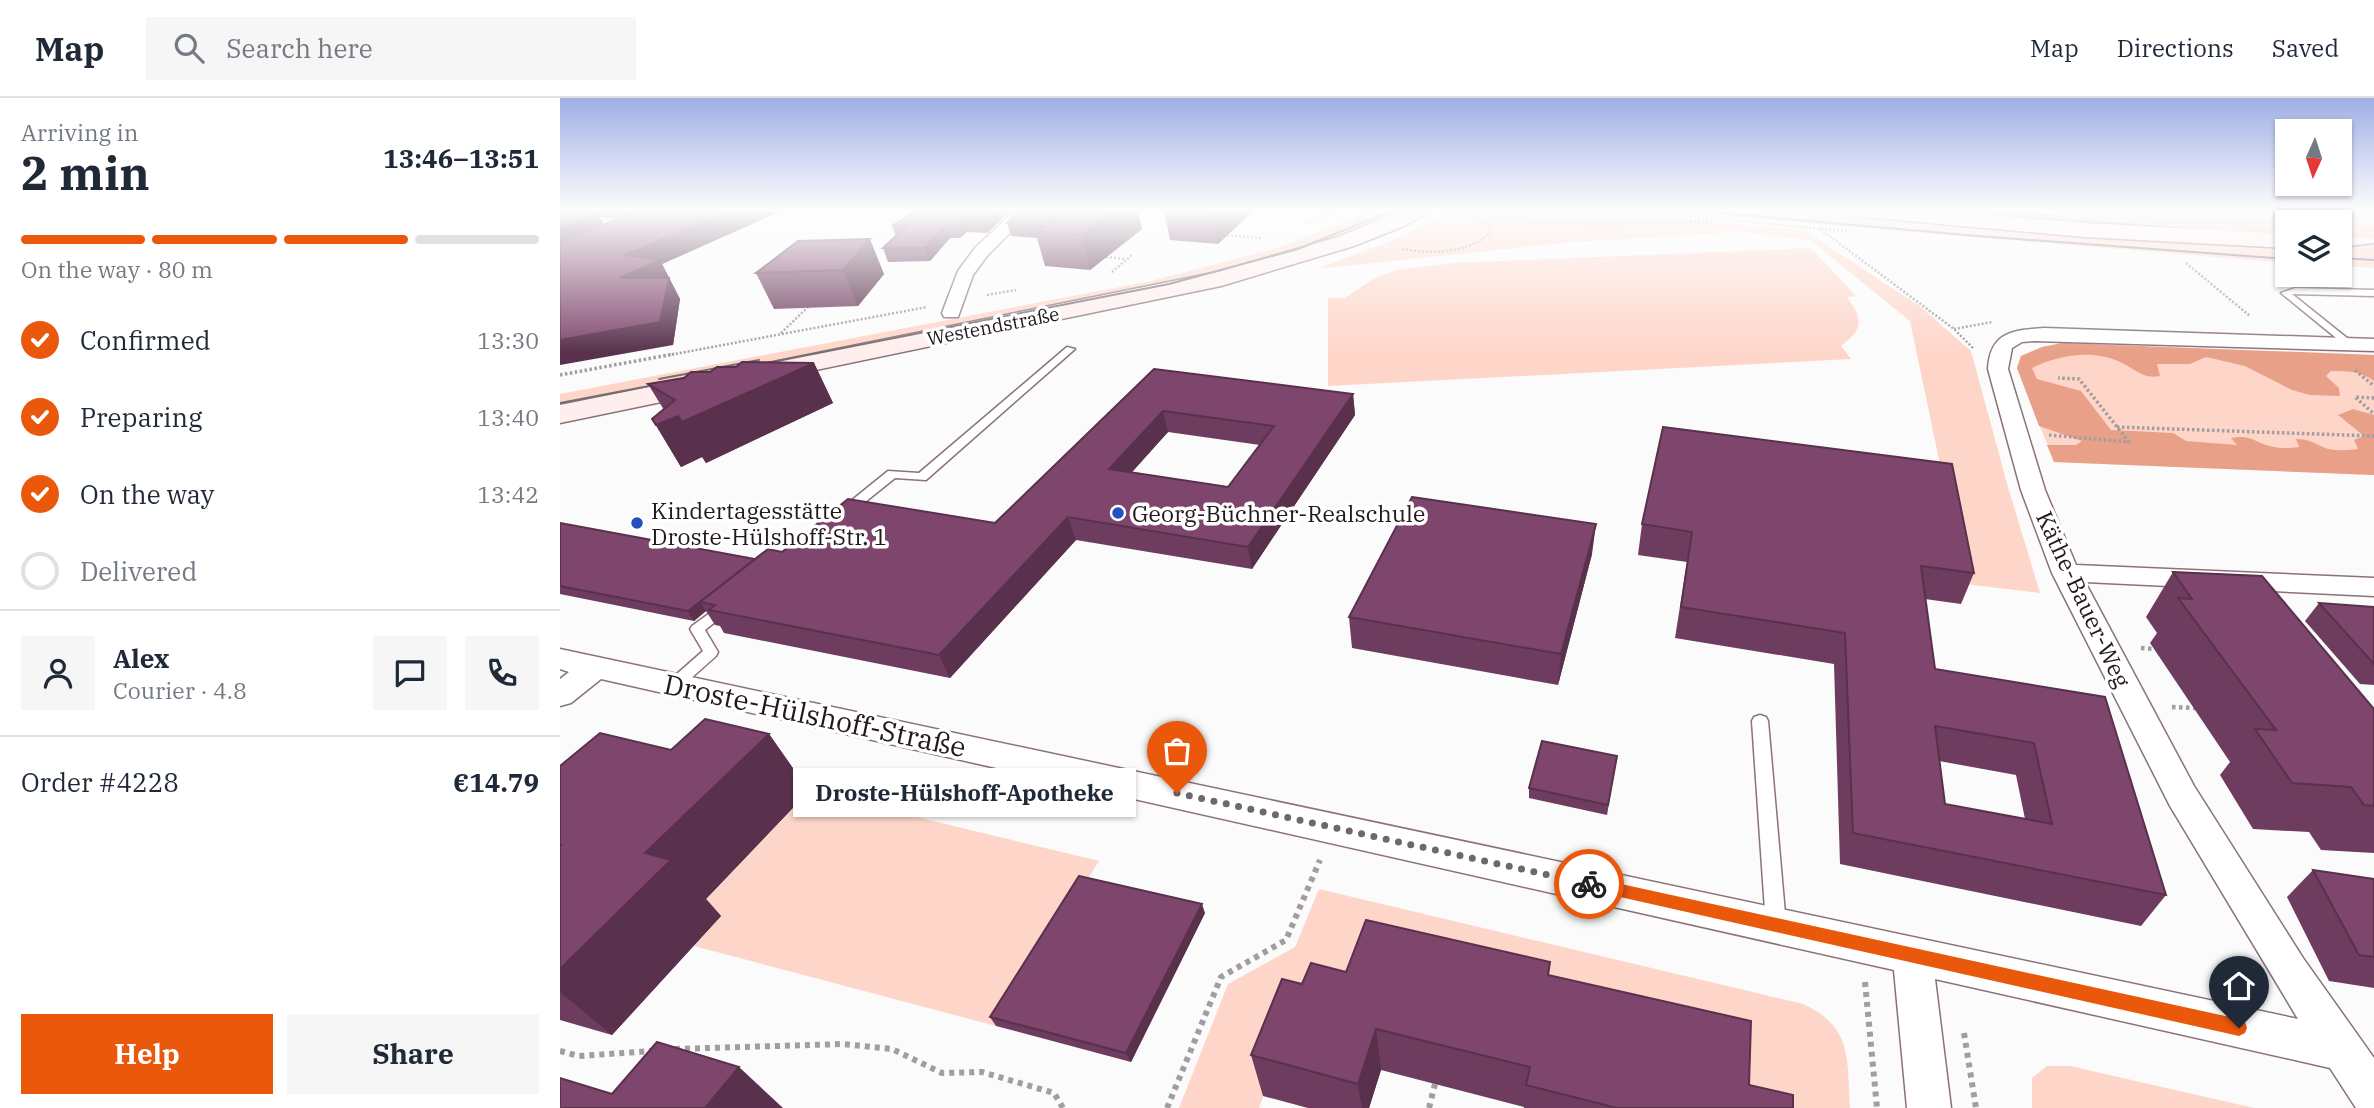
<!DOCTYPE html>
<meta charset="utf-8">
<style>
:root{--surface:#fff;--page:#f6f6f7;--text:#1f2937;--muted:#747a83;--line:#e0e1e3;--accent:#ea580c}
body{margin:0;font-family:"IBM Plex Serif",serif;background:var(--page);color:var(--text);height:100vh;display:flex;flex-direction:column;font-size:26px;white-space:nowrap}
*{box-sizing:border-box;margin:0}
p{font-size:23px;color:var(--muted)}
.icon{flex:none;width:38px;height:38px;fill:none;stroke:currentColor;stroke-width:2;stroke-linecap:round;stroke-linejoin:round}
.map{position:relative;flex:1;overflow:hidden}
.sheet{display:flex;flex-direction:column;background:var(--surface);width:560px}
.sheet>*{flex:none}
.needle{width:46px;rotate:183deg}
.controls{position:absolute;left:1715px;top:21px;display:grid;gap:14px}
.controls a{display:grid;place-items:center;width:77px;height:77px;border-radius:0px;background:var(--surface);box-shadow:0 2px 5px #0004;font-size:35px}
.pin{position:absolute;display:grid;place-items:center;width:60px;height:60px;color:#fff;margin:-72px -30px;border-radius:50% 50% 50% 0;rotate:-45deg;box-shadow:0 0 7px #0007}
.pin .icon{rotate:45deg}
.courier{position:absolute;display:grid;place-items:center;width:70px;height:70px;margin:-35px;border:5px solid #ea580c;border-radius:50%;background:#fff;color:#222;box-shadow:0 2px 9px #0007}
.bubble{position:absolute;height:49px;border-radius:0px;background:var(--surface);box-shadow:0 2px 5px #0004;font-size:23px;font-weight:700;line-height:49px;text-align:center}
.head em{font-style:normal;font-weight:700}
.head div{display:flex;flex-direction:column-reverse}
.head{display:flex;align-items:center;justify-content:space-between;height:119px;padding:0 21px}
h1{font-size:46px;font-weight:700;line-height:52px}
.bar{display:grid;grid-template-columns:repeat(4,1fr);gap:10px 7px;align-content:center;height:84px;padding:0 21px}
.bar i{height:9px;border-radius:5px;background:var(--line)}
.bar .active{background:var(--accent)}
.bar p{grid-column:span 4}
.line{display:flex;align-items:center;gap:18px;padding:0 21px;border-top:2px solid var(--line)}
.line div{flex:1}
.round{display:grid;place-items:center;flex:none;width:74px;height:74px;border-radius:0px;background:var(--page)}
ol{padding:0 21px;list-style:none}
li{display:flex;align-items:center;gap:21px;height:77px}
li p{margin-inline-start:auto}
li .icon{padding:7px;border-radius:50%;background:var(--accent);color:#fff;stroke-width:4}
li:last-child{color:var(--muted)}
li i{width:38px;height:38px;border:4px solid var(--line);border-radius:50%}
.cta{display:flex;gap:14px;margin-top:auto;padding:14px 21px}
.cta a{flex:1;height:80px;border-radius:0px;background:var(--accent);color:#fff;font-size:28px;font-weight:700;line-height:80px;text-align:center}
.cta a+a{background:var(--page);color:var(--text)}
header{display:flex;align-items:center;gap:42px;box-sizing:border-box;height:98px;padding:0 35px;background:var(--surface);border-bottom:2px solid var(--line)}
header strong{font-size:33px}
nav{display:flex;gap:38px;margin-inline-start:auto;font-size:24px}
.search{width:490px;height:63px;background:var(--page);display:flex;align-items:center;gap:18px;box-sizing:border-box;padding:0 24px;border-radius:0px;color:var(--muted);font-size:26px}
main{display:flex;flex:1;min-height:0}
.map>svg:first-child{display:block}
.green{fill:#fed6c9}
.forest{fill:#e8a088}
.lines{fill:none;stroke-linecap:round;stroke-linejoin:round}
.lane-casing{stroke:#8b7279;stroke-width:3}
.street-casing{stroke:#8b7279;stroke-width:3}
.secondary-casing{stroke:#8b7279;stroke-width:3}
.highway-casing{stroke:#d7d6d6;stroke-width:3}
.path-far3{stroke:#a29e9f;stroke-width:2.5;stroke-dasharray:2 2;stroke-linecap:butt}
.path-far2{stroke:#a29e9f;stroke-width:3.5;stroke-dasharray:2.5 2.5;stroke-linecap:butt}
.path-far1{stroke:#a29e9f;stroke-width:4.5;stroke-dasharray:3.5 3.5;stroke-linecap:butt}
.path{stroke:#a29e9f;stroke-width:6;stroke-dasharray:5 5;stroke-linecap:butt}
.lane{fill:#fff;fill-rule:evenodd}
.street{fill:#fff;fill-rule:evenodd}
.secondary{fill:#fee;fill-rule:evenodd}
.highway{fill:#fec7c6;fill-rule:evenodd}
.tram{stroke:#746e70;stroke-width:2}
.wall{fill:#6d3c5e;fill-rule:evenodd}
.shaded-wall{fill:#59314c}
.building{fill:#7f466d;stroke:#59314c;stroke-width:2;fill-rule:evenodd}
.route{fill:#ea580c}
.done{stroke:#6f686a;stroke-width:7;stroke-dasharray:0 12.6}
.poi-dot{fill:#2051be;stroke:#fff;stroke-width:2.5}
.labels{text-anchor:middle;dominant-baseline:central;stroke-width:7;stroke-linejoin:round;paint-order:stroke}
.far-street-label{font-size:19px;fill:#23191c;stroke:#fff}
.poi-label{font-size:23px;fill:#23191c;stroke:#fff;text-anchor:start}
.street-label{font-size:23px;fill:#23191c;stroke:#fff}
.near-street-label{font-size:28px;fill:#23191c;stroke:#fff}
</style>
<header>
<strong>Map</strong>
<div class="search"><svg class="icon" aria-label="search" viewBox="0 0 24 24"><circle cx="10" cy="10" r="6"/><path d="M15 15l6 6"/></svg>Search here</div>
<nav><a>Map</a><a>Directions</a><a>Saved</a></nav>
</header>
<main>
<section class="sheet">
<div class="head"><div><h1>2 min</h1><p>Arriving in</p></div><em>13:46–13:51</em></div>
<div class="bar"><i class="active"></i><i class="active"></i><i class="active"></i><i></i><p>On the way · 80 m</p></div>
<ol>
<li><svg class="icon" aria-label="check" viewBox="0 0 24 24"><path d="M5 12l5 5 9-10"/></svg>Confirmed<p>13:30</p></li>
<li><svg class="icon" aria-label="check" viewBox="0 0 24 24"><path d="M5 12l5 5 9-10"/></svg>Preparing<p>13:40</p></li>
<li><svg class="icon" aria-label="check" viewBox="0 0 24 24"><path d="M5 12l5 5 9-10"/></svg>On the way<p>13:42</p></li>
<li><i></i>Delivered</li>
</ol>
<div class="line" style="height:126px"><a class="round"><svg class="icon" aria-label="person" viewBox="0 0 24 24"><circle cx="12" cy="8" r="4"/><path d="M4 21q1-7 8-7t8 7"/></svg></a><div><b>Alex</b><p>Courier · 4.8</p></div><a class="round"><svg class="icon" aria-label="chat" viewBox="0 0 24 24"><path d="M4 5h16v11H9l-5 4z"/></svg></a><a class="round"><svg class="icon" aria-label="phone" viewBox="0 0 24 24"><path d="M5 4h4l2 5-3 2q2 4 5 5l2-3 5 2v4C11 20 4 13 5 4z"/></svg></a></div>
<div class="line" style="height:91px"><div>Order #4228</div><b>€14.79</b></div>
<div class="cta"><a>Help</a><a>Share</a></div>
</section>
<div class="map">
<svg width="1814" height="1010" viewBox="0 0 1814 1010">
<rect width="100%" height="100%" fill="#fbfbfb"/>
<!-- green -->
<g class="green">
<path d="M812,113H843L733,156L624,187L0,307V296L591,183L717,150Z"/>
<path d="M892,113H1040L1244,132L1361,209L1411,253L1448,389L1480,495L1405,486L1350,223L1250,142L1180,134L1013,144L756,171L831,143Z"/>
<path d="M1095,113H1241L1727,149V165Z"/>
<path d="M1550,113L1814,115V131L1780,129V124L1727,126Z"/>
<path d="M1814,146V170L1780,168V149Z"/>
<path d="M1251,150L1296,198L1287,199C1304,222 1303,231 1281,248L1291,261L768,288V200H785L813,181L836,172L893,165Z"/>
<path d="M1502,245L1814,257V377L1494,364L1457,270L1461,258L1482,249Z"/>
<path d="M249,693L539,763L436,928L134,848L161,818L137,811Z"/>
<path d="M759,791L1243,906C1293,929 1287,961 1290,1010H1172L732,924L699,1010H619L668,886L735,849Z"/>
<path d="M1487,968H1510L1694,1010H1472V980Z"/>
</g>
<!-- forest -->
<g class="forest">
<path d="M1350,113H1452L1727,135V139H1689Z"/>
<path d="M1502,245L1814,257V283C1802,273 1786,273 1771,273L1766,278L1779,290L1780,298L1750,297L1732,292L1685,268L1646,259L1630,266H1597L1600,278C1583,282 1574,270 1560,264C1533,251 1498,257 1472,270L1477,281L1521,293L1551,332L1613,335L1626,343L1677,347L1671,340C1692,336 1693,344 1710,348C1719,351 1730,350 1739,349L1736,341C1748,341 1752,344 1763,349C1772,354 1788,352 1798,351L1794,342L1804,338L1778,317L1793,311L1814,317V377L1494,364L1487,347H1516L1522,343L1479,328L1457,270L1461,258L1482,249Z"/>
</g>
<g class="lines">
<!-- lane casing -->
<g class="lane-casing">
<g id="lane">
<path d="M1735,190L1814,192V198L1732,196L1792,244V248H1786L1721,195Z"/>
<path d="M507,249L515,251L366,382L335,380L289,417H281L279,414L281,411L328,373L359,375Z"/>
<path d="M165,504L172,509L170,512L145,532L158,554L156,558L120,590H110L107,586L110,582L143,553L130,531L132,528Z"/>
<path d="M1200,617L1206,619L1208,623L1226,827L1223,833L1216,836L1209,833L1206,827L1192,623L1194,619Z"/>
</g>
</g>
<!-- street casing -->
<g class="street-casing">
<g id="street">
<path d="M454,113H471L427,158L413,177L398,219H384L382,215L398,173L415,150Z"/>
<path d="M1484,230L1814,241V253L1474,243L1462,244L1452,250L1448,271L1485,392L1516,467L1814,480V498L1525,484L1634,688L1743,860L1814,960V1010H1796L1770,970L1375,881L1391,1010H1347L1334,872L41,581L11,605L0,608V581L9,574L0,571V551L1738,921L1610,708L1492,475L1461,392L1428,271C1430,234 1453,232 1484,230Z"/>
</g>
</g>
<!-- secondary casing -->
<g class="secondary-casing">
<g id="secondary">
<path d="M841,113H868L865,117L842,129L794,148L661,188L0,325V307L658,174L778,139Z"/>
<path d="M1294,113H1380L1525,125L1727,136V150L1525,139L1304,119L1297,117Z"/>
<path d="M1814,131V145L1780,149V135Z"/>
</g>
</g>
<!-- highway casing -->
<g class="highway-casing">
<g id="highway">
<path d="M1501,113H1594L1730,124H1727V137L1511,119L1504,117Z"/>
<path d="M1780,127H1814V141L1780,139Z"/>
</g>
</g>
<!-- path-far3 -->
<g class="path-far3">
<path d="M907,113C989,131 1070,126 1153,123"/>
<path d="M1066,113L1287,133"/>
<path d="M747,125L775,113"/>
<path d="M1260,131L1394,231L1413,250"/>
<path d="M667,137L701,140"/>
<path d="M842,151C874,156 905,156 931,135L928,126L914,117"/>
<path d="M546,159L566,161"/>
<path d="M1626,165L1690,218"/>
<path d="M552,174L573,156"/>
<path d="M427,197L456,192"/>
<path d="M1394,231L1432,224"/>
<path d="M221,235L250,207"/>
<path d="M104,258L367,209"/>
</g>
<!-- path-far2 -->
<g class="path-far2">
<path d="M1795,272L1814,288"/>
<path d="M0,277L114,256"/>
<path d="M1814,300L1795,299L1814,316"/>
<path d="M1557,329L1814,338"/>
<path d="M1489,337L1569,344L1519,281L1498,280"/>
</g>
<!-- path-far1 -->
<g class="path-far1">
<path d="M1581,550L1594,551"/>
<path d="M1612,609L1635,610"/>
</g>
<!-- path -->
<g class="path">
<path d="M1305,884L1317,1010"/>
<path d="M1404,935L1416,1010"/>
<path d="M115,951L283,946L332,951L382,975L422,974L494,995L503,1010"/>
<path d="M0,953L19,958L93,953"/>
<path d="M607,1010L661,879L726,842L760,762"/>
<path d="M869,1010L875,986"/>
</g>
<!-- lane -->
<use href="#lane" class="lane"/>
<!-- street -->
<use href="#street" class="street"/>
<!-- secondary -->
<use href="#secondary" class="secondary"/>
<!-- highway -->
<use href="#highway" class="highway"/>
<!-- tram -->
<g class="tram">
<path d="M1138,113L1417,138L1727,161"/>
<path d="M1780,160L1814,162"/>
<path d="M192,268L609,186L738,151L831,113"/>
<path d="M99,281L199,262"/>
<path d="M0,305L110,284"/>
</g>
</g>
<!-- wall -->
<g class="wall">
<path d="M0,113H221L102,166L120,201L113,247ZM39,119L57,121L44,127Z"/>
<path d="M356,113H450L427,135L407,134L400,140H390L370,163L328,164L323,150L336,138L332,128Z"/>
<path d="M604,113H693L658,146L610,142Z"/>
<path d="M447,125L582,131L530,172L485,168L477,140L451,138Z"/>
<path d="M238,143L324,176L298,208L214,211L196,175Z"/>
<path d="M254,265L273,305L146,365L142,359L121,369L92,321L104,312L88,286L176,269Z"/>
<path d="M594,271L793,296L795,317L692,471L516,442L390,580L164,535L160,528L155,527L146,513L134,523L0,496V425L195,461L222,454L435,425ZM608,334L700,347L668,389L572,374Z"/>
<path d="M1082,426L1414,475L1401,506L1365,501L1375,571L1545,599L1606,797L1581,828L1280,766L1274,566L1115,540L1127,464L1078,457ZM1379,663L1456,677L1465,721L1385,706Z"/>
<path d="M1032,456L998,587L792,550L789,519Z"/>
<path d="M1613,474L1814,611V755L1761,752L1749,734L1693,731L1660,677L1670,664L1590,545L1597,535L1586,519Z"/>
<path d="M1759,505L1814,509V587L1800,586L1745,523Z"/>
<path d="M209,636L249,693L146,801L161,818L52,937L0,922V668Z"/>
<path d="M1057,658L1047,717L969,700V690Z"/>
<path d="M1753,772L1814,781V890L1769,883L1727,799Z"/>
<path d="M645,815L571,964L436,928L430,919Z"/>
<path d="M786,874L989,877L1189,987L1233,1010H964V1009L821,972L809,1010H748L703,998L691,957Z"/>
</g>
<!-- shaded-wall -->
<g class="shaded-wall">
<path d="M169,113H221L102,166L120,201L113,247L0,267V242L60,180L65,157Z"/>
<path d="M433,113H450L427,135L423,123Z"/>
<path d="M554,113H578L582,131L530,172L521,137Z"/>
<path d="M652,113H693L658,146Z"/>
<path d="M38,116L49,135L0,155V131Z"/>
<path d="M403,121L407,134L400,140L396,127Z"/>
<path d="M386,127L390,140L370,163L365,150Z"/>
<path d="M310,141L324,176L298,208L283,172Z"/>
<path d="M254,265L273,305L146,365L122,324Z"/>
<path d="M793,296L795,317L692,471L688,449Z"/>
<path d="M603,313L608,334L555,393L549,371Z"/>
<path d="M118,318L142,359L121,369L96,327Z"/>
<path d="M508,419L516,442L390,580L379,557Z"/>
<path d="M1036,426L1032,456L998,587L1001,556Z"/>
<path d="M140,504L146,513L134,523L128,513Z"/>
<path d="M209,636L249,693L146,801L161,818L52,937L0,894V871L85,755Z"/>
<path d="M642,806L645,815L571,964L566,955Z"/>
<path d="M816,931L821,972L809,1010H802L798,986Z"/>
<path d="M179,969L223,1010H145Z"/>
</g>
<!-- building -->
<g class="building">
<path d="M0,113H12L38,116L0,131Z"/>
<path d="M78,113H169L65,157L100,162L60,180H109L100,224L0,242V144Z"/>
<path d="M356,113H433L423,123L403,121L396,127H386L365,150H323L347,127L332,128Z"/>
<path d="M459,113H505L483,128L447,125Z"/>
<path d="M505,113H554L521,137L476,133Z"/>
<path d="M310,141L283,172L196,175L238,143Z"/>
<path d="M182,264L254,265L122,324L118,318L96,327L92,321L115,302L88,286L124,280L131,274H150L157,269H176Z"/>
<path d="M594,271L793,296L688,449L508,419L379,557L149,512L155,507L140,504L208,451L222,454L288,401L435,425ZM603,313L714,328L668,389L549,371Z"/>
<path d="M1103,329L1392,366L1414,475L1361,468L1375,571L1545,599L1606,797L1293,735L1285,535L1121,509L1132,434L1082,426ZM1375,628L1474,645L1492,726L1385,706Z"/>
<path d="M852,399L1036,426L1001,556L789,519Z"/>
<path d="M0,425L195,461L128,513L0,488Z"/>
<path d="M1613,474L1702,478L1814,611V708L1804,707L1791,689L1732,685L1695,631L1716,632L1618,500L1632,501Z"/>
<path d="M1759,505L1814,509V566Z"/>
<path d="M145,621L209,636L85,755L111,762L0,871V749L1,747H0V668L40,635L111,652Z"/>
<path d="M982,643L1057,658L1048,707L969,690Z"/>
<path d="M1753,772L1814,781V859L1799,857Z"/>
<path d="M519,778L642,806L566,955L430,919Z"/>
<path d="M806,822L990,864L988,877L1191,923L1189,987L1233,997V1010H1057L966,987L970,969L816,931L798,986L691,957L722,881L742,886L751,865L786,874Z"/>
<path d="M97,944L179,969L145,1010H0V980L52,996Z"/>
</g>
<!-- sky -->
<linearGradient id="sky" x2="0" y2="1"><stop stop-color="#a0aee4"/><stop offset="0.44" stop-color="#fdfdfd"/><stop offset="1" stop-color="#fdfdfd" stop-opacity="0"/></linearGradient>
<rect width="1814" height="255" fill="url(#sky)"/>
<!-- route -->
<path class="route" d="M1029,779L1679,921L1685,924L1687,930L1685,935L1679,938L1029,792L1022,786Z"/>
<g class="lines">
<!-- done -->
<path class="done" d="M617,695L1029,786"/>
</g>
<!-- markers -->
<g class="poi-dot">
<circle cx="558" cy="415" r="7"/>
<circle cx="77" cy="425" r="7"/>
</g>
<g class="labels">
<!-- far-street labels -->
<g class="far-street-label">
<text transform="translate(433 228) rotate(-11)">Westendstraße</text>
</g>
<!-- poi labels -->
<g class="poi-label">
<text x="91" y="412">Kindertagesstätte<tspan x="91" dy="26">Droste-Hülshoff-Str. 1</tspan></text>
<text x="572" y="415">Georg-Büchner-Realschule</text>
</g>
<!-- street labels -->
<g class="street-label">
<text transform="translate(1524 501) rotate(65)">Käthe-Bauer-Weg</text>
</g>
<!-- near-street labels -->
<g class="near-street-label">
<text transform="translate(255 617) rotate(12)">Droste-Hülshoff-Straße</text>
</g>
</g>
</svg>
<div class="controls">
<a><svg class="needle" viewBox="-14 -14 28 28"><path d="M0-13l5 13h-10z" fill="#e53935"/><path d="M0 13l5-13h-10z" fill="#747a83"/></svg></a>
<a><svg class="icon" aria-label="layers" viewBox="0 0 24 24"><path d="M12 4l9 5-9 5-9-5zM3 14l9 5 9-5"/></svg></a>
</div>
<div class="pin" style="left:617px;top:695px;background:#ea580c"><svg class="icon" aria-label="bag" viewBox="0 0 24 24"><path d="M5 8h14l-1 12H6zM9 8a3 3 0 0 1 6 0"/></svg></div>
<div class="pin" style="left:1679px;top:930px;background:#1f2937"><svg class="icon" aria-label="home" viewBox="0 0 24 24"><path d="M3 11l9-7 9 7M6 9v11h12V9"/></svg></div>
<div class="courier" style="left:1029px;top:786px"><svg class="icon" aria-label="bike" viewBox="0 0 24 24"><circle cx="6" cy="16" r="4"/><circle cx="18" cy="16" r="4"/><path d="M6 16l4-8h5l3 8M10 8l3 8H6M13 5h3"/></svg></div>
<div class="bubble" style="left:233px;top:670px;width:343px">Droste-Hülshoff-Apotheke</div>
</div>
</main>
